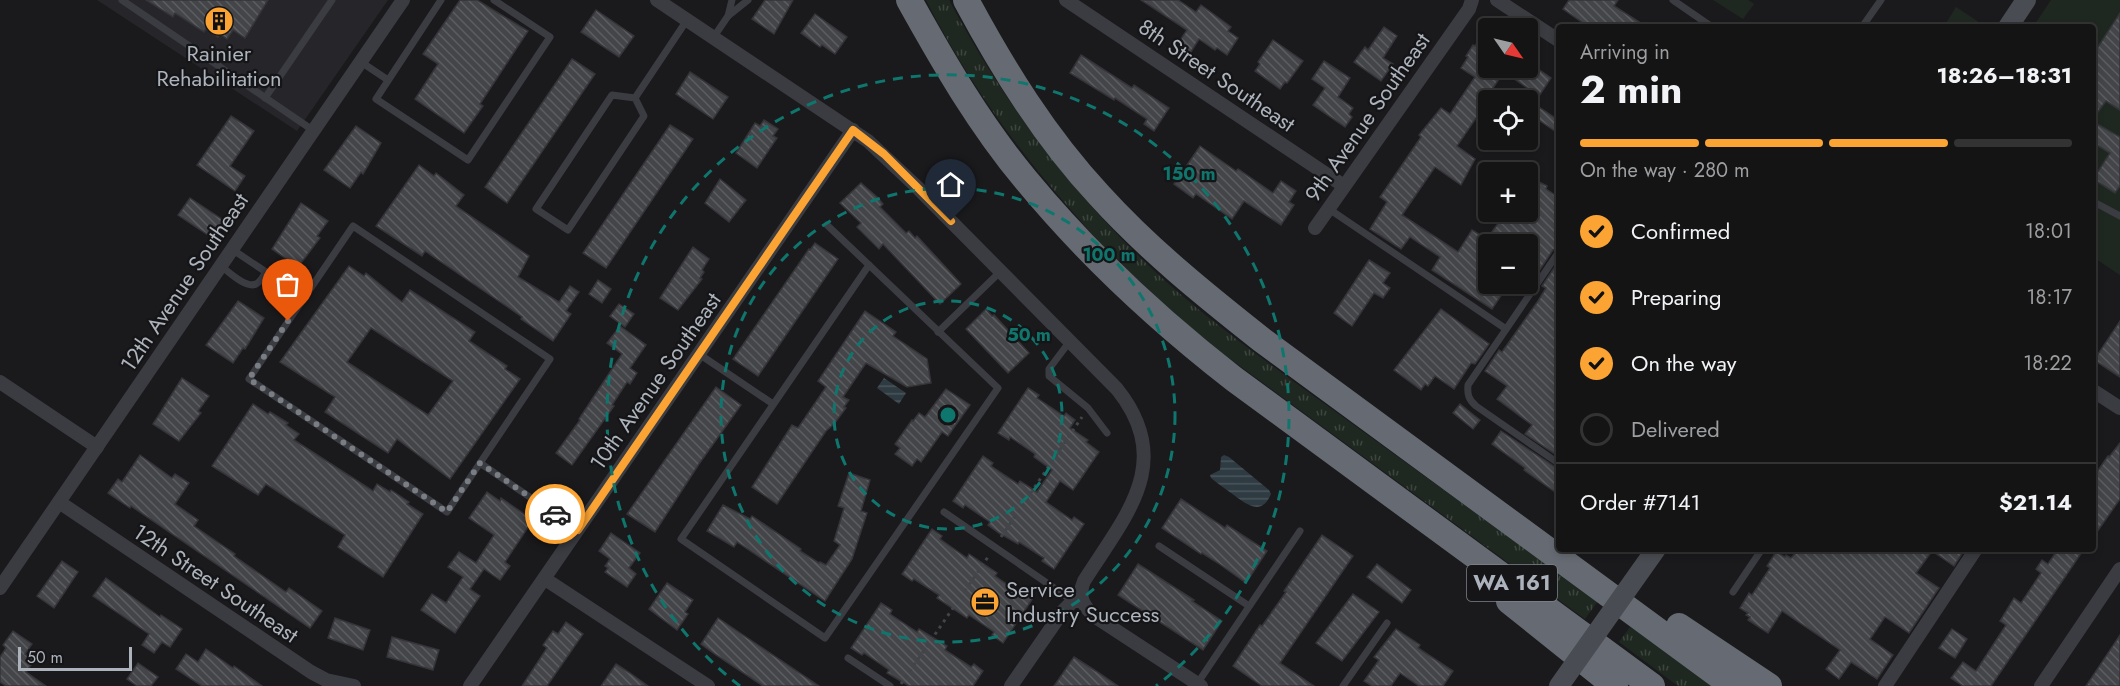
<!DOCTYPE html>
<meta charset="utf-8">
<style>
:root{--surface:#141415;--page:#1d1d1e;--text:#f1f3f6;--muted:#9d9ea0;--line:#333334;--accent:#fba434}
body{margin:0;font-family:Jost,sans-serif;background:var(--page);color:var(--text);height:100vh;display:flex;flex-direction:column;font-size:22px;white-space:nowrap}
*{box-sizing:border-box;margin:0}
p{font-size:20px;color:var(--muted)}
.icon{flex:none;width:33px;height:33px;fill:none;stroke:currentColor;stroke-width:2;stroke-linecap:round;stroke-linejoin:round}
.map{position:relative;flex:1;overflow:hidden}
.details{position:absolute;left:1556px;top:24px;width:540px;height:528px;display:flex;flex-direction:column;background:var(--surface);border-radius:6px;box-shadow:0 3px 9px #0003,0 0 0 2px var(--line)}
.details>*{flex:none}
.needle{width:39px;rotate:124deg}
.tools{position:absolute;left:1478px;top:18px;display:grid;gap:12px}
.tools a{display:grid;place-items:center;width:60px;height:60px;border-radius:6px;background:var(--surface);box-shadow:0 3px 9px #0003,0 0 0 2px var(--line);font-size:30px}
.scale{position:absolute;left:18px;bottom:15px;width:114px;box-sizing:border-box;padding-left:6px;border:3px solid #acb3bc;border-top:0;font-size:16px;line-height:21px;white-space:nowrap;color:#acb3bc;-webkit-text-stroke:4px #151517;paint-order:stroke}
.pin{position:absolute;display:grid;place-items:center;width:51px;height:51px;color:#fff;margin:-62px -26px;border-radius:50% 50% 50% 0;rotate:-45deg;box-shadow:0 0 6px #0007}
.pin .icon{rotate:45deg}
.courier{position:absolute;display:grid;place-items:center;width:60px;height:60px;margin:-30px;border:4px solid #fba434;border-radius:50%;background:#fff;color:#222;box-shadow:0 2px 8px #0007}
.head em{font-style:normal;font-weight:700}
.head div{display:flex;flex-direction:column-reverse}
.head{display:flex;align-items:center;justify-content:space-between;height:102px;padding:0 24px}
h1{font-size:39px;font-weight:700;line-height:45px}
.bar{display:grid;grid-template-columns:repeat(4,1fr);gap:9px 6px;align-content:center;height:72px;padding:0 24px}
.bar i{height:8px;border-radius:4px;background:var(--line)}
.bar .on{background:var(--accent)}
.bar p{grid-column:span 4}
.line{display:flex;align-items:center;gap:15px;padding:0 24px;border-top:2px solid var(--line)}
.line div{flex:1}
ol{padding:0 24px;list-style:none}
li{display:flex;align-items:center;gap:18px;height:66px}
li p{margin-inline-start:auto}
li .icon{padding:6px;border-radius:50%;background:var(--accent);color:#111;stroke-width:4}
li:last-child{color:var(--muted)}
li i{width:33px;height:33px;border:3px solid var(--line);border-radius:50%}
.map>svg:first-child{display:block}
.built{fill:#26262a}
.grass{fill:url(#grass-tufts)}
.park{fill:#1f2820}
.water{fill:url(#water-rules)}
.building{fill:url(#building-back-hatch);stroke:#343439;stroke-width:1.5;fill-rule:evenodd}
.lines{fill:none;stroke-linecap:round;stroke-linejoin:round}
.path{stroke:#414449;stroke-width:3;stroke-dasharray:3 4.5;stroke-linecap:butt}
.lane{stroke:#3b3c42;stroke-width:7}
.street{stroke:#3b3c42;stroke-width:14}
.secondary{stroke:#494c52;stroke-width:20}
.highway{stroke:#666b73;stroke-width:26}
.secondary-bridge{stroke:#494c52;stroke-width:20}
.done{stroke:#797d84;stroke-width:6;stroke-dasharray:0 10.8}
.route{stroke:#fba434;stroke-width:8}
.ring{fill:none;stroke:#0f766e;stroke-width:3;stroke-dasharray:10 8}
.labels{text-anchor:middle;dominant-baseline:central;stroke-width:4.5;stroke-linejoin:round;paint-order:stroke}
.shield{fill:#151517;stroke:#7f848a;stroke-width:1.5}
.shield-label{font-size:21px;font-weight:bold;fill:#acb3bc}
.poi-label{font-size:22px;fill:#acb3bc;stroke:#151517}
.street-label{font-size:22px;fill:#acb3bc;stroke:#151517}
.centre{fill:#0f766e;stroke:#151517;stroke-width:3}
.ring-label{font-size:18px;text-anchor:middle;font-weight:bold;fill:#0f766e;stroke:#151517;stroke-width:4.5;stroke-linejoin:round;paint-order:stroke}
</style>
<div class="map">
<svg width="2120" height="686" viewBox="0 0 2120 686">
<defs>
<pattern id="grass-tufts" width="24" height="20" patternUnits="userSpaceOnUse" patternTransform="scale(1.5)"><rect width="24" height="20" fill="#1f2820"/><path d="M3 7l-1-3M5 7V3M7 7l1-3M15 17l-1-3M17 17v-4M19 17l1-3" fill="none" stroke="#3d453e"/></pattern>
<pattern id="water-rules" width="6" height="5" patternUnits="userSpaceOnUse" patternTransform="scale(1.5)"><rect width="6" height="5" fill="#2f3b42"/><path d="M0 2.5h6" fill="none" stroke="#4a555b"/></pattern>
<pattern id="building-back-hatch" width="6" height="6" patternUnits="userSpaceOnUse" patternTransform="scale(1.5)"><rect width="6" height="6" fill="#444549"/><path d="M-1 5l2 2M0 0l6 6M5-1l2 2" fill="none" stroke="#5c5d61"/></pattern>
</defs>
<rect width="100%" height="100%" fill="#1a1a1c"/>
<!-- built -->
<path class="built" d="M97,0H388L297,131Z"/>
<!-- grass -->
<g class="grass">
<path d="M926,0H949C1011,117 1095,225 1198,309C1251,352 1307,391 1362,431C1441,488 1519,545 1598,601L1585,619L1210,344C1175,314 1140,284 1108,252C1095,239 1084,224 1072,211C1015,147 965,77 926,0Z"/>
<path d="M1630,627L1645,636L1712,686H1678L1619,642Z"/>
</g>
<!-- park -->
<g class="park">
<path d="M1713,0H1748L1754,4L1743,19Z"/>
<path d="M2051,0H2120V275L2093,257L2092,27H2033Z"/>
<path d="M1956,7L1980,23L1977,27H1948L1945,25Z"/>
</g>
<!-- water -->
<g class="water">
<path d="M884,378L906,393L899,404L877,388Z"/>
<path d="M1224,455L1229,457L1269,490L1271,494C1261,518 1245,503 1231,493C1224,488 1217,483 1211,478L1210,475L1220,470L1221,457Z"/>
</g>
<!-- building -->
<g class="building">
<path d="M146,0H268L245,38L233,30L227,39L220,34L218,37L206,29L204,32L175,13L173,17Z"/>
<path d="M460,0H477L528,31L480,104L483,106L464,133L415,99L438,64L423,54Z"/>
<path d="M765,0H793L774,34L752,19Z"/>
<path d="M1141,0H1178L1196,12L1201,5L1231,27L1228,31L1238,38L1227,55L1217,48L1215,50L1199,39L1189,55L1176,46L1187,30Z"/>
<path d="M1569,0H1618L1614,6L1647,27H1589L1563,9Z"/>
<path d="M596,10L634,36L619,57L581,32Z"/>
<path d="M2120,13V110L2106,101L2092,120V56Z"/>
<path d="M815,14L847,37L835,54L822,45L820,47L801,33Z"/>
<path d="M1384,27L1397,36L1383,58L1393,64L1381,81L1354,62L1365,47L1368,50Z"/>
<path d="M1488,27V68H1527L1528,62L1551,78L1539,96L1504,72L1488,95V127L1476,118L1457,146L1475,159L1461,185L1435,167L1402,215L1458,252L1472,230L1487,239L1506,212H1527V176L1547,186L1546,189L1558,197V247L1553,250L1533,280L1527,277V244H1488V284H1509L1492,309L1432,270L1440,257L1410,237L1401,249L1370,229L1387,202L1380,197L1421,137L1419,135L1441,108L1450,114L1475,77L1461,68L1468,57L1466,56L1473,45L1475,46Z"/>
<path d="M1273,40L1303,61L1287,83L1285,82L1280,89L1255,71L1260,64L1258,62Z"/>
<path d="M1081,55L1132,88L1134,85L1169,108L1154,131L1144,124L1147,119L1115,98L1114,100L1070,73Z"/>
<path d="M572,59L595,74L507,203L485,187Z"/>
<path d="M1324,61L1350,78L1338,97L1353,108L1349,114L1352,117L1345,127L1313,105L1325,88L1312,79Z"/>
<path d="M690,72L728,97L713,119L676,94Z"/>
<path d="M1527,99L1558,120V133L1537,119L1527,134Z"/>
<path d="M231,116L254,131L230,166L245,176L235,191L197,165Z"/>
<path d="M764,120L778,129L773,136L777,138L757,168L736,153L755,123L760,126Z"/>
<path d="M2092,121L2120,137V186L2115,193L2093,179L2110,153L2092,142Z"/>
<path d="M670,125L693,139L606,268L583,253Z"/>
<path d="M356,126L381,143L363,174L361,172L350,188L324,170Z"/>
<path d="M1200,146L1236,171L1238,169L1273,193L1281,181L1296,191L1289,202L1294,205L1281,225L1244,201L1232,219L1196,194L1193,198L1174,184Z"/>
<path d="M419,165L434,176L436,173L464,195L456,206L529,256L518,277L559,302L570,286L579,292L566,311L571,314L553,341L521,319L522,317L509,308L425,251L422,256L376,226Z"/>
<path d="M720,179L746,200L729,222L705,203Z"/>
<path d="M861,183L877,197L883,204L880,207L906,233L909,231L915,238L917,236L961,284L940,304L883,244L879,249L857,227L861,223L840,203Z"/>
<path d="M190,198L226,222L214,239L178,215Z"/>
<path d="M301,203L328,221L317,236L320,238L298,267L272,249Z"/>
<path d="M815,243L838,259L758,376L733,359L809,249L810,250Z"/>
<path d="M693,247L709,259L702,270L704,272L700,278L702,279L678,310L660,298Z"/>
<path d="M1369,260L1390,273L1383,283L1390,288L1383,298L1374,293L1352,326L1334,313Z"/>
<path d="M1558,262V456L1525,434L1532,425L1497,399L1507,386L1485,371L1499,350L1502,352L1538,301L1546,288L1542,286Z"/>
<path d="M349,266L364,276L366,273L402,302L410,290L475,332L469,341L507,366L505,369L520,379L450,479L397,439L388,453L325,412L335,397L280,362ZM371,328L453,381L428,415L347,362Z"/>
<path d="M598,280L611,289L602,303L589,294Z"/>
<path d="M238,301L264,318L245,349L243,348L233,363L206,345Z"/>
<path d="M619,304L634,314L625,327L610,316Z"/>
<path d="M986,309L992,316L994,315L1029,353L1008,373L966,329Z"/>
<path d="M1441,309L1489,344L1475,364L1471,363L1454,389L1435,376L1428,386L1425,384L1421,390L1394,370Z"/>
<path d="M865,311L896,332L893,336L927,359L931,383L907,387L866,363L843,397L849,400L844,407L846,408L834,424L826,431L777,504L752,487L792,425L798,428L826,387L818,381Z"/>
<path d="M2120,321V377L2094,360Z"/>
<path d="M620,326L646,345L630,368L637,373L630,384L627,382L612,405L614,406L572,465L556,453L580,420L579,419L622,354L607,343Z"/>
<path d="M182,378L209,396L198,411L201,413L179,441L153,424Z"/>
<path d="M716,387L741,405L699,464L655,532L627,514Z"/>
<path d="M1028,388L1039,395L1037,398L1064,416L1066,413L1075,420L1070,428L1088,440L1086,442L1099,452L1073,490L1060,481L1046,502L1072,520L1074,517L1084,524L1054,569L1042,561L1044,558L1019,542L1018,544L999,533L988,525L990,522L965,505L963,508L953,501L983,456L993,463L991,466L1018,484L1020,481L1037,492L1052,470L1034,457L1035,454L1010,437L1009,440L998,433Z"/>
<path d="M946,389L970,405L948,436L942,432L921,462L917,459L912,466L895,454L900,448L895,444L912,420L913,421L919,413L925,417Z"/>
<path d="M253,404L268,414L270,412L288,423L286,425L299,434L294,440L373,491L377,484L390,492L391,490L409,502L407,504L423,514L383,577L338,547L345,535L266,484L258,495L212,466Z"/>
<path d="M1460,404L1480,420L1473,429L1453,413Z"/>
<path d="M1501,431L1558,469V494L1524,470L1525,468L1492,444Z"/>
<path d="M2120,443V499L2092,539V479L2108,456L2109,457Z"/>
<path d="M140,455L172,478L175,474L189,483L175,504L198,520L194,526L235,554L234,556L286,592L289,588L322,611L310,628L131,506L130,508L108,493L118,479L122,482Z"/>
<path d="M849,473L870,480L861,511L867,513L852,559L825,601L737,542L734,547L707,531L723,505L750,519L752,516L801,549L800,551L819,563L820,562L826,565L840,545L834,541L844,508L838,506Z"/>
<path d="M487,492L500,501L501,498L533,520L505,562L510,566L500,580L484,569L470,589L480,596L455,633L421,610L432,594L446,603L463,577L448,567L459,552L476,563L494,535L469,518Z"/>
<path d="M1181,499L1225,528L1227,525L1267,551L1246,583L1218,563L1202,553L1201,554L1162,528Z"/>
<path d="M932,529L942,536L940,539L967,558L969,554L997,573L995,576L1021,594L1024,591L1033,598L1003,643L992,635L994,632L969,615L967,618L937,598L939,595L914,579L912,581L902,574Z"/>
<path d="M611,533L640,553L629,568L636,574L627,587L605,572L608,568L605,566L610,559L599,551Z"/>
<path d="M1322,535L1353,556L1280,663L1314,686H1262L1233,666L1260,625L1262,626L1286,592L1284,591Z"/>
<path d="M1799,549H1965L1954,566L1932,551L1916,573L1939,588L1909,633L1885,617L1870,639L1893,655L1877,679L1851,662L1839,679L1826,669L1840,650L1782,611L1768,633L1748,620L1750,617L1746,615L1748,613L1740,608L1749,593L1752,595L1770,568L1767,566L1776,552L1785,557L1786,555L1791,558Z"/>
<path d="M2058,549H2084L1991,686H1963L1951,678L1963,662L1976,671L2006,625L2000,621L2014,598L2021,603L2041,573L2036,569L2042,560L2048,564Z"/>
<path d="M62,561L78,572L54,608L37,596Z"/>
<path d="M1138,564L1194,600L1192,601L1222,621L1203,650L1118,595Z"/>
<path d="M1377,564L1411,590L1402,603L1367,577Z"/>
<path d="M106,578L160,617L161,615L182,629L170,647L162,642L154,653L142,645L149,634L93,596Z"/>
<path d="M667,583L693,600L685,612L688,614L677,630L649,609Z"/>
<path d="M1353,594L1379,612L1342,661L1316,643Z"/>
<path d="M881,603L892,610L890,614L917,632L919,629L947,646L945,650L971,667L974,664L983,671L973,686H909L887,673L889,670L864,653L862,655L851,648Z"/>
<path d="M335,618L370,630L363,650L328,638Z"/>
<path d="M718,618L761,647L819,686H763L716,655L701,644Z"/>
<path d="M566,622L583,634L547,686H522L547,648L543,645L553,631L558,634Z"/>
<path d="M1396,629L1420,645L1418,648L1453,671L1443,686H1419L1400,673L1391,686H1372L1364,681L1379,660L1374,657Z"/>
<path d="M1952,629L1967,639L1955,658L1939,648Z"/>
<path d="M13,631L32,644L25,654L34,661L26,672L46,686H6L0,682V657L6,648L3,645Z"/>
<path d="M2120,635V686H2086Z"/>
<path d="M392,637L439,650L433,670L387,657Z"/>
<path d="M206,649L233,668L234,666L262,686H202L176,669L186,654L198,662Z"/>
<path d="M1074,657L1096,671L1118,686H1054Z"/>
<path d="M138,663L158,677L151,686H137L127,679Z"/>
<path d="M616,664L630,673L648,686H601Z"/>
</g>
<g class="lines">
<!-- path -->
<g class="path">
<path d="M1001,537L1082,417"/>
<path d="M901,684L988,557"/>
</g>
<!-- lane -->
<g class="lane">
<path d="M122,0L314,131"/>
<path d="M441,0L376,99L468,160L550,37L494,0"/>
<path d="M1673,0L1712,27"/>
<path d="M728,16L732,0"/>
<path d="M1846,27H1857"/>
<path d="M1862,27L1881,0"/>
<path d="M713,38L728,16L748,0"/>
<path d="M361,62L388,80"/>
<path d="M265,98L332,0"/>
<path d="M635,98L644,116L568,230L536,209L612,95L635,98L687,20"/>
<path d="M2092,201L2120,216"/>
<path d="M1329,209L1506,329"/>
<path d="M827,225L869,265"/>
<path d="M353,226L550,359L447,512L249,379Z"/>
<path d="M233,250L272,276L280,274L307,293"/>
<path d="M1558,253L1468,385C1467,395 1469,400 1476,406L1558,463"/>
<path d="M869,265L998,388L825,638L681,539Z"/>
<path d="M221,266C229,272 246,289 256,284C261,282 263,276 266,272"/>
<path d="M272,276L273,284L301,303"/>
<path d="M938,332L1001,271"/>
<path d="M1070,341L1049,369V376L1088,408L1107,433"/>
<path d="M699,354L773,404"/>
<path d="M480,463L578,530"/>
<path d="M944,512L1073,601"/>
<path d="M1159,546L1249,606"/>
<path d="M1733,592L1762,549"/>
<path d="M848,658L890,686"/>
<path d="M1197,684L1300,531"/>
<path d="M1343,686L1387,623"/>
</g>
<!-- street -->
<g class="street">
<path d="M657,0L868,141L917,187L1117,389C1176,463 1125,516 1084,581C1077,597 1084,608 1097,618L1201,686"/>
<path d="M1066,0L1344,186"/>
<path d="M1497,0L1558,40"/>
<path d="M1315,228L1469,9L1472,0"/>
<path d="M0,382L97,447"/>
<path d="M2092,390L2120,408"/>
<path d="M59,502L311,672L326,680L354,686"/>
<path d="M545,579L708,686"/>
<path d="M0,588L403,0"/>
<path d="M470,686L853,130"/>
<path d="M1011,686L1063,611L1073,601H1082"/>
<path d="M1885,686L1976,549"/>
<path d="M2041,686L2120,569"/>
</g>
<!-- secondary -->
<path class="secondary" d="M2008,27L2026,0"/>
<!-- highway -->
<g class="highway">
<path d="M909,0C944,63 980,125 1026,180C1088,255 1158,320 1234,379L1652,686"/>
<path d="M966,0C1003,69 1045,137 1099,195C1148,249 1205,295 1262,340L1733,686"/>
<path d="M1509,601L1615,686"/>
<path d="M1679,626L1769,686"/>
</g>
<!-- secondary-bridge -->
<path class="secondary-bridge" d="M1559,686L1656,549"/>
</g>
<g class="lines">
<!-- done -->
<path class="done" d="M288,321L249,379L447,512L480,463L555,514"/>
<!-- route -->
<path class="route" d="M555,514L578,530L853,130L884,154L951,221"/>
</g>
<!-- distance rings -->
<g class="ring">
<circle cx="948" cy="415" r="114"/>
<circle cx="948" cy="415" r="227"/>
<path d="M740 686A341 341 0 1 1 1156 686"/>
</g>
<!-- icons -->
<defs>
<g id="building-disc" transform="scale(1.5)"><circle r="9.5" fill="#fba434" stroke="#151517"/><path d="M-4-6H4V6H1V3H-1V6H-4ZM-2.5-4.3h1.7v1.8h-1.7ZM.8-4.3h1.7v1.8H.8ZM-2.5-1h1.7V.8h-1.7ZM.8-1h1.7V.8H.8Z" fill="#111"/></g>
<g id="office-disc" transform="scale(1.5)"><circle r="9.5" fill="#fba434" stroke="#151517"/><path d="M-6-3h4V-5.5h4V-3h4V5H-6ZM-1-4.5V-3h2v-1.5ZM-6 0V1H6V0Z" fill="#111"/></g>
</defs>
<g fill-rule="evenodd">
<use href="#building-disc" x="219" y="21"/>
<use href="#office-disc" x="985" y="602"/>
</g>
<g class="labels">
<!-- shield labels -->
<rect class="shield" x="1467" y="565" width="90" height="36" rx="4.5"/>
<g class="shield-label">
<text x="1512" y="583">WA 161</text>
</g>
<!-- poi labels -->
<g class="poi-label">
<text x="219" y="53">Rainier<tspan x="219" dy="25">Rehabilitation</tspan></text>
<text x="1006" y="589" text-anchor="start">Service<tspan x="1006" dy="25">Industry Success</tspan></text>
</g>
<!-- street labels -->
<g class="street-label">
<text transform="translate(1217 75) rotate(34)">8th Street Southeast</text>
<text transform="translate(1367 117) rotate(-55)">9th Avenue Southeast</text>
<text transform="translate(184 282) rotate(-56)">12th Avenue Southeast</text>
<text transform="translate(655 381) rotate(-55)">10th Avenue Southeast</text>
<text transform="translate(216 583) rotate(34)">12th Street Southeast</text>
</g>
</g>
<circle cx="948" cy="415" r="9" class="centre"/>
<g class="ring-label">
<text x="1189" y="180">150 m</text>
<text x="1109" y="261">100 m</text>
<text x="1029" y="341">50 m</text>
</g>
</svg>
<div class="tools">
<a><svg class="needle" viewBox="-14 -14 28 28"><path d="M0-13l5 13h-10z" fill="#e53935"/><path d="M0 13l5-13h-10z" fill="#9d9ea0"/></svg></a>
<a><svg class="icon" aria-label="locate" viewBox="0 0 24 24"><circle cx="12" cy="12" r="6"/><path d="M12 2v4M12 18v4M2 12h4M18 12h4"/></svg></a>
<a>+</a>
<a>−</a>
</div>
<div class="scale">50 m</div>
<div class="pin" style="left:288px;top:321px;background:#ea580c"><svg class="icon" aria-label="bag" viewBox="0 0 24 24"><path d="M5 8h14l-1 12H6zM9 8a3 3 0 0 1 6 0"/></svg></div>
<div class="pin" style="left:951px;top:221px;background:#1f2937"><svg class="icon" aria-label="home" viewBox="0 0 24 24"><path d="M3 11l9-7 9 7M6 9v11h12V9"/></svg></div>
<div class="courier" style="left:555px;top:514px"><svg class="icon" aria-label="car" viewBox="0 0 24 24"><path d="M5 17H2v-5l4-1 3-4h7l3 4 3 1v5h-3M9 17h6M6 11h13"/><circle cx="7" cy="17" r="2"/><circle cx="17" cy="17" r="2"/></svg></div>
<section class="details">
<div class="head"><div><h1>2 min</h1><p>Arriving in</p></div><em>18:26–18:31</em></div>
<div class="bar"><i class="on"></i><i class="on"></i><i class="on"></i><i></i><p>On the way · 280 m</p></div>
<ol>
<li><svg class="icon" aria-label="check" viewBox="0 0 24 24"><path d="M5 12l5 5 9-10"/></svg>Confirmed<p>18:01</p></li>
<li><svg class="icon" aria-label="check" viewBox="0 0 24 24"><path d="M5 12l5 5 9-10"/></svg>Preparing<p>18:17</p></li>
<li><svg class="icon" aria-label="check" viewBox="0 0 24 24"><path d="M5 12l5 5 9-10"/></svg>On the way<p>18:22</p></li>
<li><i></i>Delivered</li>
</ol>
<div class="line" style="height:78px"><div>Order #7141</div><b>$21.14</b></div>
</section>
</div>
